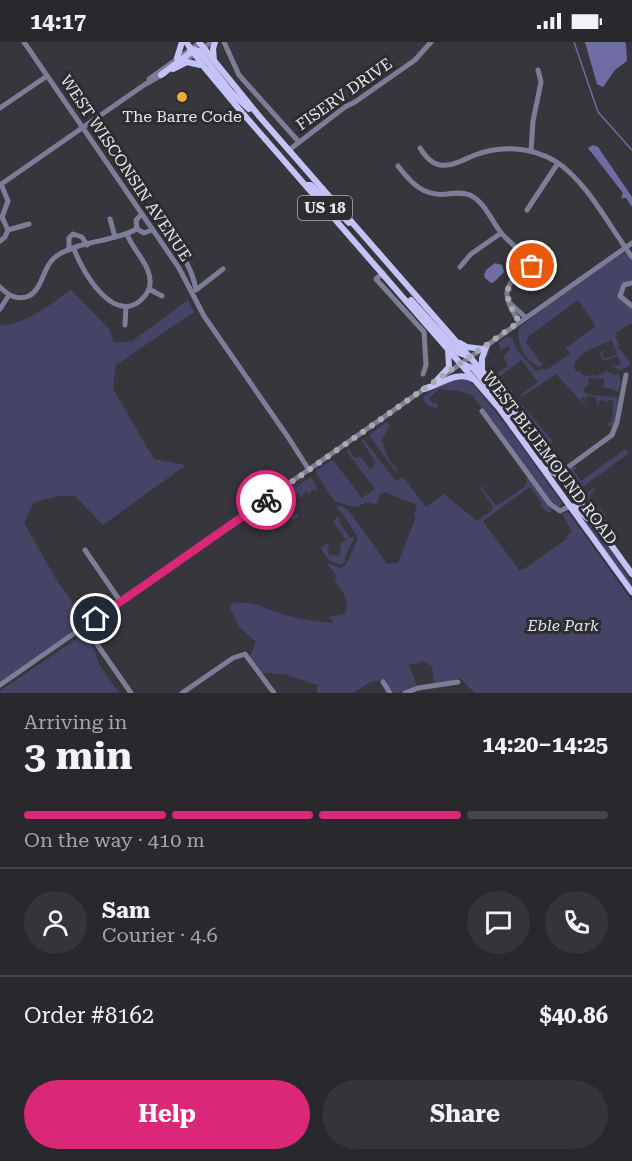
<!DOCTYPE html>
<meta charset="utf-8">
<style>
:root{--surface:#28282d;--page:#343439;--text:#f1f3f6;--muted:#a5a6aa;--line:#444449;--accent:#db2777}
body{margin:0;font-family:"Roboto Serif",serif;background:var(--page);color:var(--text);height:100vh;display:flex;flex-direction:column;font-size:22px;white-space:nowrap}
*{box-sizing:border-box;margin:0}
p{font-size:20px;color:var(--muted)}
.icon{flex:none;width:33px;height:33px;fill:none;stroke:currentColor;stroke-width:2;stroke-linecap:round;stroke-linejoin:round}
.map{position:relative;height:651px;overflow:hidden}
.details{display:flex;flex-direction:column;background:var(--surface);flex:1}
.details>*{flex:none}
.pin{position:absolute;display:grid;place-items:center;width:51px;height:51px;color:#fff;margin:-26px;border:3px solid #fff;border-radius:50%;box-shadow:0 2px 6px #0007}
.courier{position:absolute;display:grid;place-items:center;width:60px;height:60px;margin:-30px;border:4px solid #db2777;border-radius:50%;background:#fff;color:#222;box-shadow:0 2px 8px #0007}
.headline em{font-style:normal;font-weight:700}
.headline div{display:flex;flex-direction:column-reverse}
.headline{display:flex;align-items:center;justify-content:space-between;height:102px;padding:0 24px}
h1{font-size:39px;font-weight:700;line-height:45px}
.bar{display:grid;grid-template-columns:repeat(4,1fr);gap:9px 6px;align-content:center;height:72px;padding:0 24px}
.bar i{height:8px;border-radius:4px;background:var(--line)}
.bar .on{background:var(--accent)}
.bar p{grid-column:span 4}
.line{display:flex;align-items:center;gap:15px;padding:0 24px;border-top:2px solid var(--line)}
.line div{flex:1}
.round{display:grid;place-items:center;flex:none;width:63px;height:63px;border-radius:32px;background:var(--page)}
.button{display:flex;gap:12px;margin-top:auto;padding:12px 24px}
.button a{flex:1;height:69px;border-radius:36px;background:var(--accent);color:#fff;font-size:24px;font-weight:700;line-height:69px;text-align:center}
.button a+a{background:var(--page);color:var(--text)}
.status{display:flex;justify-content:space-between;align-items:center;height:42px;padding:0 30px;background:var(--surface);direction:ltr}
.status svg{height:16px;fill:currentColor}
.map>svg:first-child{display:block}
.green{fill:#464466}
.water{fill:#706da5}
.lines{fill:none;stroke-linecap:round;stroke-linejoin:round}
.stream{stroke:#706da5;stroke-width:1.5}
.minor{stroke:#7e7d97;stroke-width:5}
.major{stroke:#c4c3f7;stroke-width:6}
.done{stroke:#a9aaae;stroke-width:6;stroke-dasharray:0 10.8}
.route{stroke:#db2777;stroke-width:8}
.poi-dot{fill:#eca93a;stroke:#2c2c31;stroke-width:2}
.labels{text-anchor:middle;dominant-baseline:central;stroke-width:6;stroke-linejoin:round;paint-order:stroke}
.shield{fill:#2c2c31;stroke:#afb0b3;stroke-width:1.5}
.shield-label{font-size:15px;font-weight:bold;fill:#e7e8eb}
.street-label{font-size:16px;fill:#e7e8eb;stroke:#2c2c31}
.poi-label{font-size:16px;fill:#e7e8eb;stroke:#2c2c31}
.park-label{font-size:16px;font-style:italic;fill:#e0e0f1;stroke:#2c2c31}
</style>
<div class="status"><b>14:17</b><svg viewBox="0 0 49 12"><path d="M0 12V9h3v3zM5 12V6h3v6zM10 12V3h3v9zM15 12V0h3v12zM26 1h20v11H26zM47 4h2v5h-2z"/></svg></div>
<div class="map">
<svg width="632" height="651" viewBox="0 0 632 651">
<rect width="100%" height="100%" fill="#36363c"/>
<!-- green -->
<g class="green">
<path d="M624,210L632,217V239L622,243L619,253L632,266V282L631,281L616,291L617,294L615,296L620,303L618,305L631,321L628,325L620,328L611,324L621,323L618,314L603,319L600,310L607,308L602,311L604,317L617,312L615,306L609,308L614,305L612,298C598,304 580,309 574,323L576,330L579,329L585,334L594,333L596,335L606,329L615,333L617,331L619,332L621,342L617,351L615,348L603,345L604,337L589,336L588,343L583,347L585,352L618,356L614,383L610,384L607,381L611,380L614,359L608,358L607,360L600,358L598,363L595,355L587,354L585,357L583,354L581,357L591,370L556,332L522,355L521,353L538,340L521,318L498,336L505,344L508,343L506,345L510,349L513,348L512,353L509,354C499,342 481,325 487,310L491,307L486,317L488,327L494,333L508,324L503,315L510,307L508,304L501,308L498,301L507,295L512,296L517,308L536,329L544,327L546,328L570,312L564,303L567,305L595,285V283L578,258L529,294L526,300L541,321L544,320L540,325C525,320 516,301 519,286L551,260Z"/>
<path d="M71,248L109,287L114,301L132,299L188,258L194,270L116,323L113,347L154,417L186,423L103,483L75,454H59L34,460L24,481L56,537L86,580L0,640V284C28,281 49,263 71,248Z"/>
<path d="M467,336C502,374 531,418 562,461L560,465L558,466L552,461L472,353L459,349L439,347L429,356L432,361H438L437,367L428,363L423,358L424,354L450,338Z"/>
<path d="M517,357L552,398V401L547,406L513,359L515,360L514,358Z"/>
<path d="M387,380L389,384L381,400L384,402C383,409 392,423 398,428L396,430L369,393Z"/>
<path d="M363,397L396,439L403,435L426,465L444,452L477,479L492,468L493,464L480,446L484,444L483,447L496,464L523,446L527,441L526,437L528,436L530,438L552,469L548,471L540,463L542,461L530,445L483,479L519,528L524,527L568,496L566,494L572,489L562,472L566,470L569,471L632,559V651H475L460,636L451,639L434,641L432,624L423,619L409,623L417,644L400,651H392L383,638L370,640L353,651H317V643L284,632L262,631L250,614L256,600L239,585L230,566L233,561C253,559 260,564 278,571C296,576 315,580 334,581L328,575L345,572C351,558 341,548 334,537L337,535L327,521L341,526L346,523L358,496L343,472L336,465L342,464L349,469L387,522L398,521L416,475L414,473L417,463L384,450L382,453L381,450L376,462L366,460C353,469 349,463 334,459L316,431V428L333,418L362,456L375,447L346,409L349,408L355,417L360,414L370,427L376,421L362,399Z"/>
<path d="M625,407L629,411L580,447L575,445L566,432L572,425H577L574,429L581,439Z"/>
<path d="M308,434L291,448L311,435L317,444L316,449L312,447L309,453L308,450L303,451V455H300L299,452L290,453V457L285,456L282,460L291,473L297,472L299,474L294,478L280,460L277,461L278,463L276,464L273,459L290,448L264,464Z"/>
<path d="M594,446L595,448L589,454L598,467L601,466L606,474L604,476L613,488L611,492H609L584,456L588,450Z"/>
<path d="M576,467C587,475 632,534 632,545Z"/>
<path d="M336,476H340L339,480L350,496L353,494L354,497L345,514V520L341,523L330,519L321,507L322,504L329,501L328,512L339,514L341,501L346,498L333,479Z"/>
<path d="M85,591L92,599L99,622L119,651H0V649Z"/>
</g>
<!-- water -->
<g class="water">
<path d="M585,0H625L626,2L627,19L615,28L603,45L597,42Z"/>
<path d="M593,103L598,105L632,155V165L626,156H621L623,151L588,106Z"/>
<path d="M495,221L502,223L504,230L494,240L491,241L485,236L484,232L487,227Z"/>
</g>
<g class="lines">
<!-- stream -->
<path class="stream" d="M574,0L598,70L632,108"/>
<!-- minor -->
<g class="minor">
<path d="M24,0L179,226L204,274L288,395L309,428"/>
<path d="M224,0L239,33L299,100"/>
<path d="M183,20L212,0"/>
<path d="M149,37L201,0"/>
<path d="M0,66L47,34"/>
<path d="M420,106C425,114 431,122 440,123C452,125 465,117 475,113C501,103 531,105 555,119C587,139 609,184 632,215"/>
<path d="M289,108L345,65L355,60L415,18L431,0"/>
<path d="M531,109L533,79L541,40L538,28"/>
<path d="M398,124C411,141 424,155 447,152C455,151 462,150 470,153C485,160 492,180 502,192C507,198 514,202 518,209C531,229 508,235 507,250C506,260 514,271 519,280"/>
<path d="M0,143L144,43L165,31"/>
<path d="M527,168L558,121"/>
<path d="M110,177L115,195"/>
<path d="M137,187L144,191L152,188"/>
<path d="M137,187L136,178L141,173"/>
<path d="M8,188L29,182"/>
<path d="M0,199L5,195L8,188L2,175L8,159L1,142"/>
<path d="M173,199C183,214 193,229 196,248L223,227"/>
<path d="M74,207C82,229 113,283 141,258C147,253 151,245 150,238C149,221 132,207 127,192"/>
<path d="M69,208V196L73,192L82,195L87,203"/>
<path d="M460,225L471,212L501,191"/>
<path d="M383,231L376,237L424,290L426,323L423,332"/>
<path d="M514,238L525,236C537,225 530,216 519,208"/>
<path d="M632,241L624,243L620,254L632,264"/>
<path d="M0,245C8,253 17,259 29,254C44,246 42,223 58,213C79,199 113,200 137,187"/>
<path d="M149,247L162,254"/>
<path d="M511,262L525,275"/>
<path d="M0,267L9,253"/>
<path d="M125,283L126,265"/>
<path d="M442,335L632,201"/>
<path d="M482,369L550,462L560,469L570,464"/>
<path d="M560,431L612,393L617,380L626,333"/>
<path d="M85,508L120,559"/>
<path d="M85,585L131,651"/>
<path d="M383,640L390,651"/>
<path d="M0,643L427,345"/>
<path d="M182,651L233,616L245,612L274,651"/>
<path d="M405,651L418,646L458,640"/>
</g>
<!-- major -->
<g class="major">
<path d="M186,0L204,25L239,67L499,366L632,550"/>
<path d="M199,0L259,74L489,337L519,375L632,532"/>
<path d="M190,7L199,9L232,51L249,67"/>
<path d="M177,16L182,0"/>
<path d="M214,19L213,7L215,0"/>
<path d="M173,27L187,20L200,23"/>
<path d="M161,33L194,8"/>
<path d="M306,143H311L349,181"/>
<path d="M411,258L459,311L470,315"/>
<path d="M460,301L467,305L482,307"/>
<path d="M462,322L473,326L524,389"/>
<path d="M482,329V316L487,303"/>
<path d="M437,338L449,325L448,307"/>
<path d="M424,347C441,343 456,328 473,337"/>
<path d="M543,419L550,428L556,432L560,431"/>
<path d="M570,464L576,465L587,476"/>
</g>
</g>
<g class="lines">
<!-- done -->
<path class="done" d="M266,458L519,280L509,261L507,249L514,238C524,237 530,234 532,224"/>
<!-- route -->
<path class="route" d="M96,577L266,458"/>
</g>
<!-- markers -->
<circle class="poi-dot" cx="182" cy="55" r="6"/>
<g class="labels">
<!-- shield labels -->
<rect class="shield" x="298" y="154" width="54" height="24" rx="4.5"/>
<g class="shield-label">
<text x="325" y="166">US 18</text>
</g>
<!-- street labels -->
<g class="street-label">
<text transform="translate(344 52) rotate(-35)">FISERV DRIVE</text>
<text transform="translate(126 126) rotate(56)">WEST WISCONSIN AVENUE</text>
<text transform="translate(550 416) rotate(53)">WEST BLUEMOUND ROAD</text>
</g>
<!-- poi labels -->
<g class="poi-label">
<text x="182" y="74">The Barre Code</text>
</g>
<!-- park labels -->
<g class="park-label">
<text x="563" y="583">Eble Park</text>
</g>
</g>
</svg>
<div class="pin" style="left:532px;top:224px;background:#ea580c"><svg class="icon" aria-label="bag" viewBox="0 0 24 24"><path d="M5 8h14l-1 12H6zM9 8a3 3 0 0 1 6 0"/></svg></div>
<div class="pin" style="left:96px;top:577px;background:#1f2937"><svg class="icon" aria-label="home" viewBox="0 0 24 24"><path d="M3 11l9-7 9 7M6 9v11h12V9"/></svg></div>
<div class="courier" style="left:266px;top:458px"><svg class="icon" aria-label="bike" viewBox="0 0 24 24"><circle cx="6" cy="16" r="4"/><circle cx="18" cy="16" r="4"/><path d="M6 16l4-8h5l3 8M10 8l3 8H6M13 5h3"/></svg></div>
</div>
<section class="details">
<div class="headline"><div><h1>3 min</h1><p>Arriving in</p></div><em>14:20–14:25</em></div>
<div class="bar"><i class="on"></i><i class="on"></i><i class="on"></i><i></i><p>On the way · 410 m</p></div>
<div class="line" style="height:108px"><a class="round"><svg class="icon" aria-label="person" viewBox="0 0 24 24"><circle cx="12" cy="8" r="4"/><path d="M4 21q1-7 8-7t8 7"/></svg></a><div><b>Sam</b><p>Courier · 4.6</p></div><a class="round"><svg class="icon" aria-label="chat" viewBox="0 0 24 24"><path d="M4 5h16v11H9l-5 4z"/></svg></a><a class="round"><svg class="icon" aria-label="phone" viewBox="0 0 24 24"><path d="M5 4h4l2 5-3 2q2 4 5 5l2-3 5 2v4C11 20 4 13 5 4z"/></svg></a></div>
<div class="line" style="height:78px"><div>Order #8162</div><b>$40.86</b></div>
<div class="button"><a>Help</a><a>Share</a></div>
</section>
